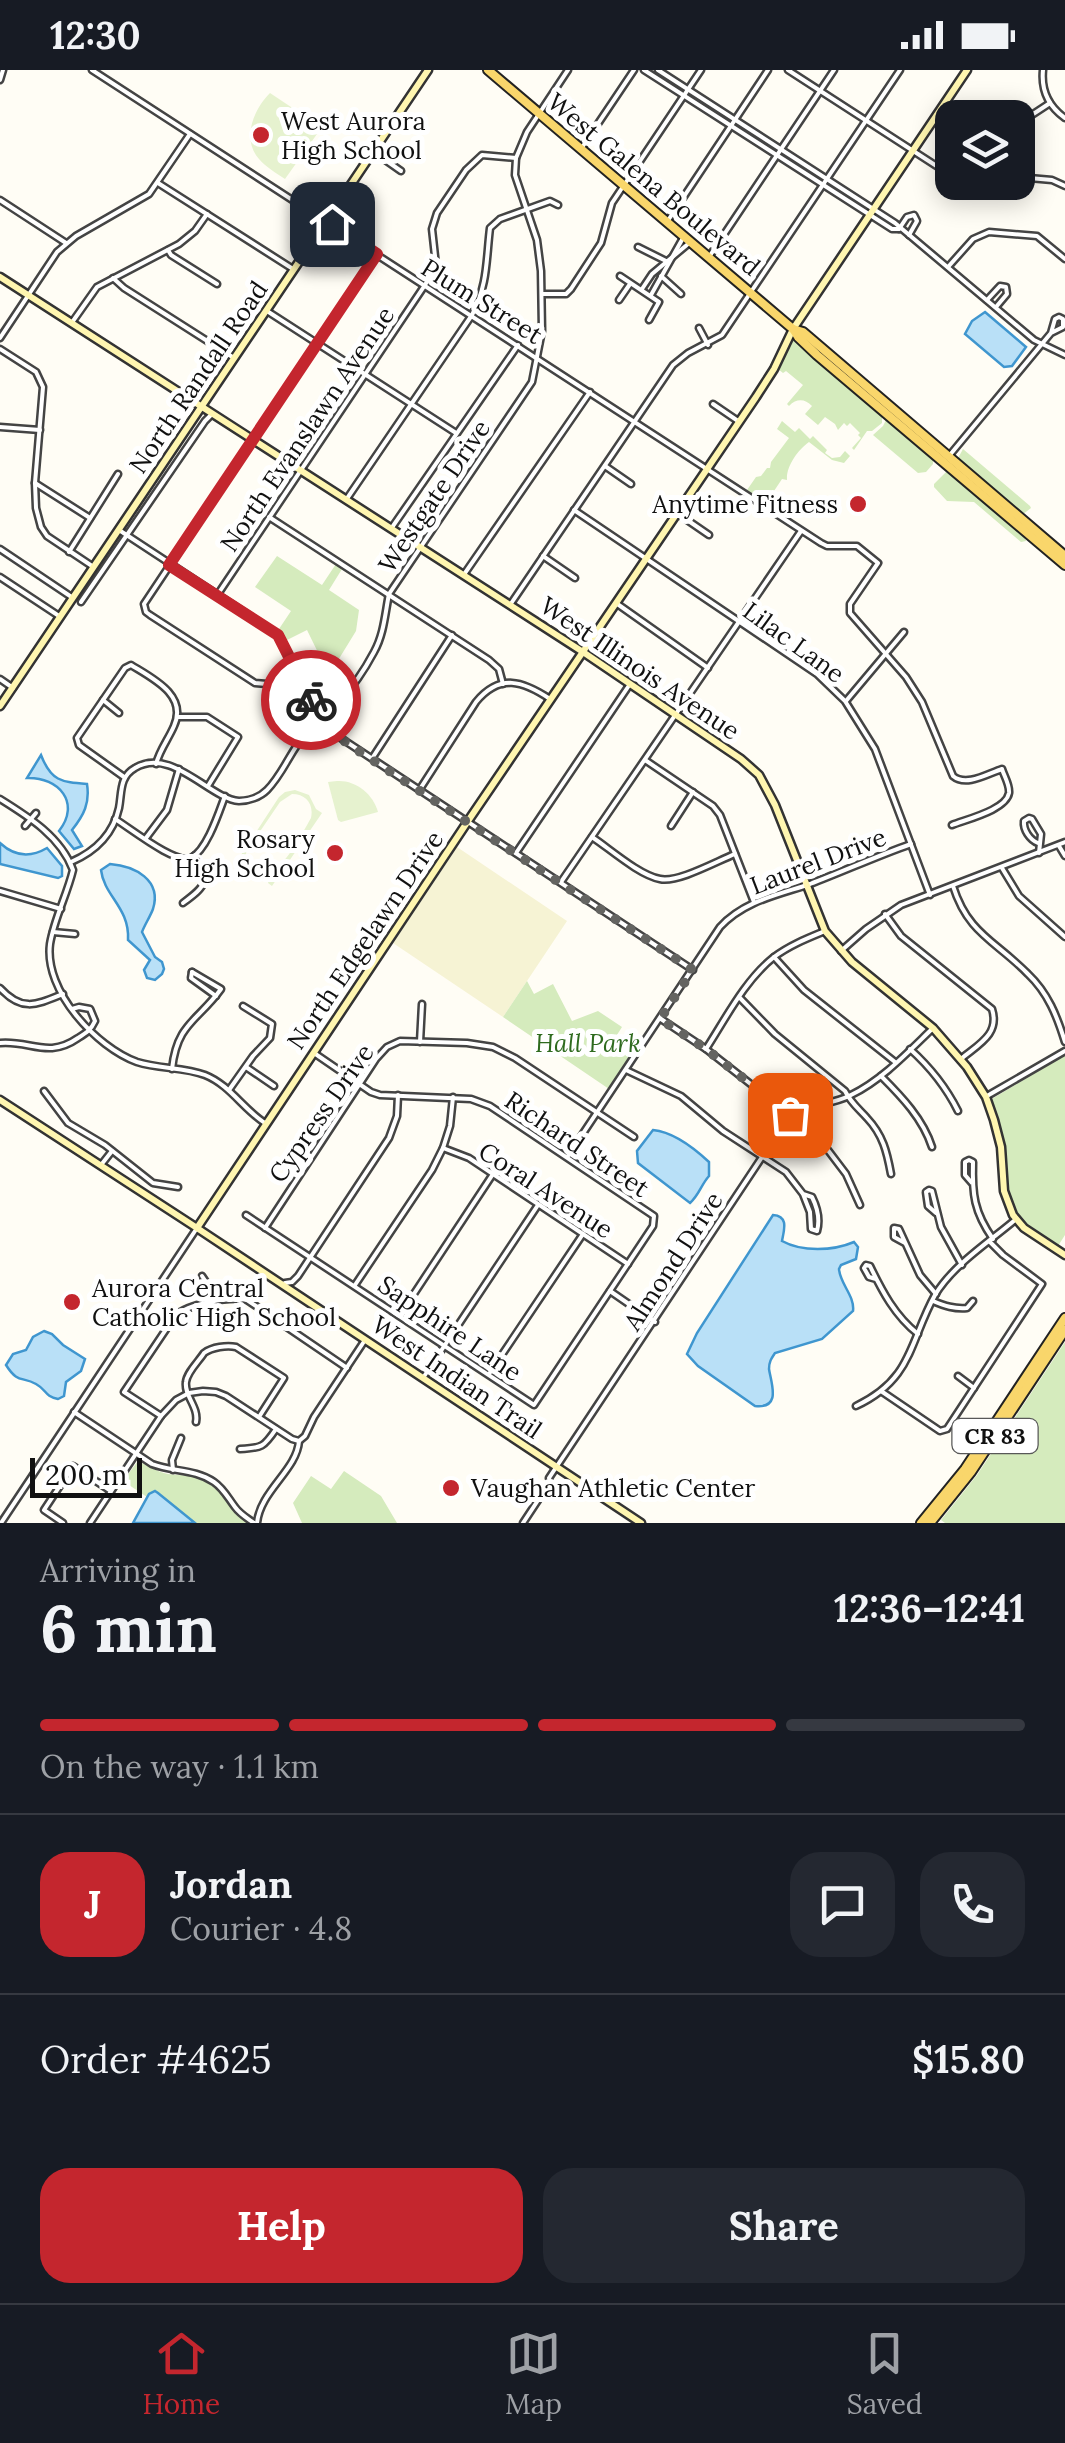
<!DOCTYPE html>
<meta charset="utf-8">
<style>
:root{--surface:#171b24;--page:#242831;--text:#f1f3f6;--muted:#9ea1a6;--line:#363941;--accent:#c4262e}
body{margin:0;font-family:Lora,serif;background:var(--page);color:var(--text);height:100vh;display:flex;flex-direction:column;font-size:38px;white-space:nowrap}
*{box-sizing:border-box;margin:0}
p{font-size:32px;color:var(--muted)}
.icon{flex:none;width:55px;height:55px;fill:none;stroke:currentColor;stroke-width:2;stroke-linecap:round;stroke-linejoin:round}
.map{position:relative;height:1453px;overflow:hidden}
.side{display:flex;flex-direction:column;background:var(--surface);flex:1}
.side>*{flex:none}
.buttons{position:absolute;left:935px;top:30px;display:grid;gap:20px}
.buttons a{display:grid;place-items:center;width:100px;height:100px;border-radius:20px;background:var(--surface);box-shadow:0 5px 25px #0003;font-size:50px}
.scale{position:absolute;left:30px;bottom:25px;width:112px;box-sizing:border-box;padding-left:10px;border:5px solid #111;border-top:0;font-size:28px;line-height:35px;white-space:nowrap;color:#111;-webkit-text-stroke:8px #fff;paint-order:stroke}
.pin{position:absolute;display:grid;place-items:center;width:85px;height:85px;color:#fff;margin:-42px;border-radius:20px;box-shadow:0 5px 15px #0006}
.courier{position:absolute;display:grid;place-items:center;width:100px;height:100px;margin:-50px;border:8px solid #c4262e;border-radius:50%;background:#fff;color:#222;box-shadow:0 2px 12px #0007}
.overview em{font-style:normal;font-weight:700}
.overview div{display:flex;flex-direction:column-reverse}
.overview{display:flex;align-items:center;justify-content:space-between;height:170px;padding:0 40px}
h1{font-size:65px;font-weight:700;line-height:75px}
.bar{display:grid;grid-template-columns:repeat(4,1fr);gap:15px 10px;align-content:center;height:120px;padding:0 40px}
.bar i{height:12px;border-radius:8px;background:var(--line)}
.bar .active{background:var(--accent)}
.bar p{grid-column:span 4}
.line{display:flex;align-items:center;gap:25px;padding:0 40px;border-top:2px solid var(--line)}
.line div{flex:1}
.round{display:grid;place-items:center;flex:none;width:105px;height:105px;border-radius:30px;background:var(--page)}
.cta{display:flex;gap:20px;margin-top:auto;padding:20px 40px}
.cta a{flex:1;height:115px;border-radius:30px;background:var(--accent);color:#fff;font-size:40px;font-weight:700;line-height:115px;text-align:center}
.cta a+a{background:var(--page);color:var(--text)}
.status{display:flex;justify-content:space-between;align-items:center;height:70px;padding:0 50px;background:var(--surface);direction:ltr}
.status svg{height:28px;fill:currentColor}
.tab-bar{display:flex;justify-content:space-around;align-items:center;height:140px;border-top:2px solid var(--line);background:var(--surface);font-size:28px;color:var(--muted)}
.tab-bar a{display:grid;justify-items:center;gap:5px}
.tab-bar .active{color:var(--accent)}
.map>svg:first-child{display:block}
.farmland{fill:#f6f3d4}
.green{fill:#d5ebbd}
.pitch{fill:#e6f2cf;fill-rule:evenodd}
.water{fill:#b9e0f7;stroke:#3f96cf;stroke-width:2.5}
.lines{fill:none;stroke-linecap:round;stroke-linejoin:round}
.street-casing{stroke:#444;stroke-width:9}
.secondary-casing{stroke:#333;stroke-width:11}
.primary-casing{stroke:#222;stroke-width:12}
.street{stroke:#fff;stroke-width:4}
.secondary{stroke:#fff6b0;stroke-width:6}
.primary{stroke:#f9d66b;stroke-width:8}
.done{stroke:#646461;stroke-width:10;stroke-dasharray:0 18}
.route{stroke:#c4262e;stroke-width:12}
.poi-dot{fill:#c4262e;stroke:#fff;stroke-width:4}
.labels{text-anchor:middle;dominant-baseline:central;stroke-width:10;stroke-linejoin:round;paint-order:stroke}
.shield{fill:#fff;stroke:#585858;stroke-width:2.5}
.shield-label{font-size:22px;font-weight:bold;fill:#111}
.poi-label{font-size:25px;fill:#111;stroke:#fff;text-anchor:start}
.street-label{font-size:25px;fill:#111;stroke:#fff}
.park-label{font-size:25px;font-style:italic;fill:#2f6b1f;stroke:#fff}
</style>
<div class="status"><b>12:30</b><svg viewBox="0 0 49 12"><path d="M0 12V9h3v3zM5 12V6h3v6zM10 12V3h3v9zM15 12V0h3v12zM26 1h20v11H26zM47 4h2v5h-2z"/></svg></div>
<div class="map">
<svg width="1065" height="1453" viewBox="0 0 1065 1453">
<rect width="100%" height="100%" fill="#fffdf5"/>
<!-- farmland -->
<path class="farmland" d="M457,777L567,851L503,947L393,873Z"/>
<!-- green -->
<g class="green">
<path d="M797,269L882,345V353L872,361H867L854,380L852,378L861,368L858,365L860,363L850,353L847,356L844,353L838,360L835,354L825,347L818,355L805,344L812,336C805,329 797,328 789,336L787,334L803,315L786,301L783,303L778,299L792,270Z"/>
<path d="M887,348L933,388V394L926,402L918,403L873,365L883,356Z"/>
<path d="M782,351L795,362L799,358L810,369L813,366L827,380L825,383L832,388L840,387L845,381L850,386L844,393L832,390L809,372C798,380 786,396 787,410L782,409L766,433L747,420L756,407L761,406L767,398H770L771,392L789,368L777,359Z"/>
<path d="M963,379L1030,436L1031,438L1022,445L957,390Z"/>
<path d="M947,401L1024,464L1026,471L1021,472L974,432L947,431L934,417V414Z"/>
<path d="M277,486L322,515L336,494L342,499L329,520L359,540L356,561L329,605L307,560L285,571L277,562L291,541L255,517Z"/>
<path d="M527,911L534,924L553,914L572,951L598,941L622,957L615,968L637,984L612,1021L503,947Z"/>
<path d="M1065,985V1165L1058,1176L1023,1151L1016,1142L1010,1129L1000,1058L990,1030Z"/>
<path d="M1065,1272V1453H945L941,1450L977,1405Z"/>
<path d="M138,1391C147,1395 157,1402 168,1404C181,1406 195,1404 207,1412C224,1422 232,1441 248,1453H195L156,1422H151L147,1427L123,1411Z"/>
<path d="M344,1401L381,1426L397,1453H302L293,1433L311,1406L331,1419Z"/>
</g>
<!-- pitch -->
<g class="pitch">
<path d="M270,23L315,53L317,64L285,109C276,103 266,97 259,89C241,69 254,39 270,23Z"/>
<path d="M337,711C356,710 373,724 378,742L341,752L338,750L328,712Z"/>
<path d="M295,720L309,725L316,739L322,743L272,816L268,813L269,810C252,812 241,803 241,785L279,727L285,722ZM292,724C306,724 314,734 311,748C300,767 268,832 246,794L245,786L248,779L280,732Z"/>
</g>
<!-- water -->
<g class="water">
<path d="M985,242L1026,277L1012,296L1004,297L965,264L972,251Z"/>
<path d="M41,685C51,711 61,712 87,714C90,733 84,745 72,760L82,776L74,779L59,761C81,733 59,707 27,708Z"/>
<path d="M0,773C15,787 30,788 47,778L62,796V806L58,808L0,794Z"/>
<path d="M110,794C135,796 162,810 153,839C150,847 145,854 142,862L155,887L162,892L164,899L162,904L155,910L147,908L144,900L150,890L128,870C130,838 104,826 101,800Z"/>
<path d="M653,1060C674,1062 694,1078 709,1092V1106C701,1115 699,1125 690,1133L638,1093L637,1081Z"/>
<path d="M773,1145C789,1146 784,1160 782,1171C802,1182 833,1181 854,1172L858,1177L856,1189L841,1195L839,1199C840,1214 855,1226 853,1241L822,1269L775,1283C771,1289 769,1292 769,1299C771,1313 782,1339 755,1336L698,1296L687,1284L697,1263Z"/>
<path d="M44,1261L52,1264L63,1275L85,1289L81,1301L66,1312L64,1326L58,1329C44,1326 47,1320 36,1314C22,1306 18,1314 6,1295L13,1284L26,1280L33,1267Z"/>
<path d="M155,1421L158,1423L195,1453H133L149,1424Z"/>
</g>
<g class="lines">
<!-- street casing -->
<g class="street-casing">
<g id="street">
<path d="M92,0L821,473L827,476H857L878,493L850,534V543L906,607L922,632L953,706C966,717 987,704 1002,699C1004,706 1010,715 1009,723C1006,740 967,749 952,755"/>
<path d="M644,0L892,159H899"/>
<path d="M658,0L895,153L1034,270L1065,285"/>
<path d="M788,0L952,106"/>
<path d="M1043,0C1041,20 1048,36 1065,48"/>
<path d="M0,10L3,0"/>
<path d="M940,40L951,47L957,45V39L946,31"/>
<path d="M1018,54L1050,33"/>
<path d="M581,79L634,0"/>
<path d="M374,82L401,101"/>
<path d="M1018,107L1052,110L1065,116"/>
<path d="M158,113L293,199"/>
<path d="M0,130L66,173"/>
<path d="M667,152L768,0"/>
<path d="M899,159L907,147L914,145L917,151L909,165"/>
<path d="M638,177L668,192"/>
<path d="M168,180L171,185L217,214"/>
<path d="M709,187L834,0"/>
<path d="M948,197L973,169L989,162L1037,166L1065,189"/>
<path d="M620,206L659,232L649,250"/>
<path d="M661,206L681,224"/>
<path d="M113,208L124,218L234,288"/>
<path d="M642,219L652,204L688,174"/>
<path d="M542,224H566L571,219L601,173L612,133L701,0"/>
<path d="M651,225L683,168"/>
<path d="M619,230L630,214"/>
<path d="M987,230L1000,216L1006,217L1007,224L996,237"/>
<path d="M267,241L456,363"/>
<path d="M73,251L97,217L179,174L195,161L207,144"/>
<path d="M699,258L708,275"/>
<path d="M0,268L57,182L76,166L149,124L190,64"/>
<path d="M0,279L36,302L43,317L35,413L36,438L41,457L47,466L92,496"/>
<path d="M713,334L738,351"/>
<path d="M0,357L40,360"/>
<path d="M949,386L1051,263L1063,257V249L1059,247L1055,249L1051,263"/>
<path d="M605,396L631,414"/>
<path d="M35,413L90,448"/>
<path d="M346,430L472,245C488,214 486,191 490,158L500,149L550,131L558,135"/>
<path d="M574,440L817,604L845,631L875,679L930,825"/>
<path d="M677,443L709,465"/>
<path d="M269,447L489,590L499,599L503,614"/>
<path d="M393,456L518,275"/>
<path d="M119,460L279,565L320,646L336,665L693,900"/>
<path d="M0,479L73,528"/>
<path d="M69,482L118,404"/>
<path d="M543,486L575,508"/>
<path d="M465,503L590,322"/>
<path d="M0,507L59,546"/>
<path d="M218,524L425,215L436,195L432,159L437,143L466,100L482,85L516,88"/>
<path d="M81,532L205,351L212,344"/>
<path d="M616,533L708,598"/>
<path d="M510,535L673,295L688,283L722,265L900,0"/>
<path d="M297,601L267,614L255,613L150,545L146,542L144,534L377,184"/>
<path d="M0,609L13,618"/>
<path d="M103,630L119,643"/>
<path d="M846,631L904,562"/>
<path d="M177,647H207L238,667L208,716"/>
<path d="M373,687L452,565"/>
<path d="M645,690L713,736L720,745L754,832"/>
<path d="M124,707L79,675L77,668L125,598L131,595C152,608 188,625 174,656C168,670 160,679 156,694"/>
<path d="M420,719L476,632C500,603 523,611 550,629"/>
<path d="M0,729C29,747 61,767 73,800C67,825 54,849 50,874C44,921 96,977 137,992C159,999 184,997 205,1005C230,1015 243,1039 265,1053"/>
<path d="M115,749C130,758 176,795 191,788C207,780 219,742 225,726"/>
<path d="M25,756L36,743"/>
<path d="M671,756L693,722"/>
<path d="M592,767C610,779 639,805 660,809C678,813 717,791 735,784"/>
<path d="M146,768L167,740L179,699"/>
<path d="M1038,773C1030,770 1023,760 1024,751L1029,748L1032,749L1041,764L1039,783"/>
<path d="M1059,776L1065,786"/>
<path d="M516,783L630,614"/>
<path d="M71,792C94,782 113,765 119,738C122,723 119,707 135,698C171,676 210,729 239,731C249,731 260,727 267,720C283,704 291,680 306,663C315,651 328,643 339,632C352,618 365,599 374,582C384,564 385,544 389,524L532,312L542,261L541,201L537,170L515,105L516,88L527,62L568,0"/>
<path d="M1002,798L1019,826L1065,867"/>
<path d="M561,812L801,461"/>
<path d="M953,816C968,864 996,871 1028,904C1048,923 1057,946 1065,972"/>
<path d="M0,821L61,839"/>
<path d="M183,833C206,816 211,811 195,785"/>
<path d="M885,844L901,866L992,939C1000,964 979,974 961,989"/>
<path d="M53,862L75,864"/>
<path d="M841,881L866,859L901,835L1065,772"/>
<path d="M774,887L804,920L895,992"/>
<path d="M192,902L191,908L216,926"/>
<path d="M0,918C22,942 36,935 63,924"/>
<path d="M740,928L775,964L845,1021C851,1033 859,1039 867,1048C883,1065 887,1082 891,1104"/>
<path d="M661,949L706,979L790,1045"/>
<path d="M420,972L422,934"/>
<path d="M0,973C30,970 48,989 78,968C86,963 91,960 95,951L90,939L79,937L72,939"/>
<path d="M706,979C726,948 745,910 774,887C790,875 808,868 825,861"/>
<path d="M910,979C930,997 946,1017 958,1041"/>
<path d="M246,997L274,1016"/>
<path d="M172,999C177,953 198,951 221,919L192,902"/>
<path d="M626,1000L681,1026L723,1061L786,1102L803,1124L810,1142L811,1159L817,1161C820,1150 817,1137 812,1127L803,1124"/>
<path d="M881,1006C902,1027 923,1049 932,1077"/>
<path d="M229,1020L253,986L270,968L272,954L243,936"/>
<path d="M44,1021L68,1053L105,1075L153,1113L178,1117"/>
<path d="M987,1026L1065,981"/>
<path d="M812,1038L820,1058L821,1071L846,1104L860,1135"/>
<path d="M443,1078L469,1088L628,1194"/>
<path d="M568,1086L720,857C744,831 777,825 810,814C844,801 877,786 911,774"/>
<path d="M101,1095L112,1081"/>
<path d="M972,1113L965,1105V1092L969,1090L973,1092C972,1124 974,1142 993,1169"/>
<path d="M936,1143L928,1136L926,1122L929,1120L932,1121L941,1157L962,1195"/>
<path d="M246,1145L534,1335L653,1156L654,1146L490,1036L471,1029L380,1025L371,1022L314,983"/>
<path d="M265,1158L376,989L387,977L400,971L467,973L493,977L515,988L634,1067"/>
<path d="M905,1173L894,1167V1158L899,1159L920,1205L936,1224"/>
<path d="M202,1206L206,1212L211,1233"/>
<path d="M876,1209L869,1207L864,1198L866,1195L870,1196C882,1221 895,1246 918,1264"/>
<path d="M285,1213L292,1212L298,1206L389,1068L397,1046L398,1025"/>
<path d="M355,1215L432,1100L443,1078L450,1056L453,1027"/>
<path d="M610,1221L655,1252"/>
<path d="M933,1231C945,1236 954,1239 967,1238L973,1231"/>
<path d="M400,1245L493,1104"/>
<path d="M489,1304L583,1164"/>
<path d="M958,1306L974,1318"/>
<path d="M423,1308L538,1135"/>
<path d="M881,1321L940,1361L947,1359L1042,1214L1003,1185L990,1172"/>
<path d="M856,1336C913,1309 909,1272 935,1225C953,1195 989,1172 1015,1150"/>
<path d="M74,1342L152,1394C173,1402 195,1399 214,1412C224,1419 228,1428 235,1437C240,1444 247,1448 254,1453"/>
<path d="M161,1346L124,1322L175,1246C188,1234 230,1226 247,1230L347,1298"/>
<path d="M196,1352C199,1337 184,1326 186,1312C187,1302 199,1291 204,1283C212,1277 227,1275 236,1277L284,1308L259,1347"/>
<path d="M240,1379C262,1378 264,1377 276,1359"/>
<path d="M173,1400L172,1390L181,1368"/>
<path d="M1,1453L197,1158"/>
<path d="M63,1453L44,1440L73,1396L111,1421"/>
<path d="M90,1453L161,1346L176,1330L189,1323L203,1321L216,1322L226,1326L292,1369L299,1371L305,1366L314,1347L365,1270"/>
<path d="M257,1453C260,1421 297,1400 299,1371"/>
<path d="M523,1453L550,1412L549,1408L790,1045C809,1034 832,1035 851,1025C882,1010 908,982 933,958"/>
</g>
</g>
<!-- secondary casing -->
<g class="secondary-casing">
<g id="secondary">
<path d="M0,207L583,582L741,689L759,705L775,735L825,861L852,892L933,958L967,997L986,1027L994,1050L1001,1077L1004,1121L1013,1145L1024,1158L1065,1185"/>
<path d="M0,636L428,0"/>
<path d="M0,1030L197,1158L641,1453"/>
<path d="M197,1158L468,751L756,327L774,299L793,259L967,0"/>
</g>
</g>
<!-- primary casing -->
<g class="primary-casing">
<g id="primary">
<path d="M488,0L793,259L798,267L817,285L1065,495"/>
<path d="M793,259L803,262L1065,486"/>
<path d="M921,1453L965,1399L1065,1248"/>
<path d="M930,1453L971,1402L1065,1260"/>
</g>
</g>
<!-- street -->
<use href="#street" class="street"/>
<!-- secondary -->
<use href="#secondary" class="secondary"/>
<!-- primary -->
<use href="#primary" class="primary"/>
</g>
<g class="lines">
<!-- done -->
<path class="done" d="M311,630L330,659L348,674L693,900L660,949L706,979L790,1045"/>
<!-- route -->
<path class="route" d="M311,630L278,565L169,495L377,184L332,154"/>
</g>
<!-- markers -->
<g class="poi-dot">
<circle cx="261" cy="65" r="10"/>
<circle cx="858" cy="434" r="10"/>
<circle cx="335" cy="783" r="10"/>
<circle cx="72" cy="1232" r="10"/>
<circle cx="451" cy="1418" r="10"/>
</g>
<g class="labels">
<!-- shield labels -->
<rect class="shield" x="952.5" y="1349" width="85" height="34" rx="8"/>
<g class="shield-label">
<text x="995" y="1366">CR 83</text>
</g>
<!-- poi labels -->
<g class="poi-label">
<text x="281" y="51">West Aurora<tspan x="281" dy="29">High School</tspan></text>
<text x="838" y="434" text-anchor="end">Anytime Fitness</text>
<text x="315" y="769" text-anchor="end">Rosary<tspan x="315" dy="29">High School</tspan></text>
<text x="92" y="1218">Aurora Central<tspan x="92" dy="29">Catholic High School</tspan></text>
<text x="471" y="1418">Vaughan Athletic Center</text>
</g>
<!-- street labels -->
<g class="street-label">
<text transform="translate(654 114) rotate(40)">West Galena Boulevard</text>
<text transform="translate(482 231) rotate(32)">Plum Street</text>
<text transform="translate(198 307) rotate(-56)">North Randall Road</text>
<text transform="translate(307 359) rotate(-56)">North Evanslawn Avenue</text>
<text transform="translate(434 426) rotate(-56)">Westgate Drive</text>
<text transform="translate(794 572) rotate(36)">Lilac Lane</text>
<text transform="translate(640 598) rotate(34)">West Illinois Avenue</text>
<text transform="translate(818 791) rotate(-21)">Laurel Drive</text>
<text transform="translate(365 870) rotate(-56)">North Edgelawn Drive</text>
<text transform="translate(321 1043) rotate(-55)">Cypress Drive</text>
<text transform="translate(577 1074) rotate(34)">Richard Street</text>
<text transform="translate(546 1120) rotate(33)">Coral Avenue</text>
<text transform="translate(673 1191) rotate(-57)">Almond Drive</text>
<text transform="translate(450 1258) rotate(34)">Sapphire Lane</text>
<text transform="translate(457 1307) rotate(34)">West Indian Trail</text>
</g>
<!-- park labels -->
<g class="park-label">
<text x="588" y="973">Hall Park</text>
</g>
</g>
</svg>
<div class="buttons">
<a><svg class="icon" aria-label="layers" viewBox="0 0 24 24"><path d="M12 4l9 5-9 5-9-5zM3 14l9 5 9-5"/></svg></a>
</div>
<div class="scale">200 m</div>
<div class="pin" style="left:790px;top:1045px;background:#ea580c"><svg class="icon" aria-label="bag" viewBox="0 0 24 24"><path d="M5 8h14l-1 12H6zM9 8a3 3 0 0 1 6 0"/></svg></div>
<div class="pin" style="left:332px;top:154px;background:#1f2937"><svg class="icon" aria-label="home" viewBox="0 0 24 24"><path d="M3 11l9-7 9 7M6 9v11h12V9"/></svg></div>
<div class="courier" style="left:311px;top:630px"><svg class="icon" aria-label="bike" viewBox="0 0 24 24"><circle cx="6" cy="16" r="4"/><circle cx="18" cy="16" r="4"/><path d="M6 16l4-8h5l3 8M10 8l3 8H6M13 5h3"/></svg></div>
</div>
<section class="side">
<div class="overview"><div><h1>6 min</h1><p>Arriving in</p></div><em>12:36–12:41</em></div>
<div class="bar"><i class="active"></i><i class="active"></i><i class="active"></i><i></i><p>On the way · 1.1 km</p></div>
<div class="line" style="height:180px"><b class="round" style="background:var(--accent);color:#fff">J</b><div><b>Jordan</b><p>Courier · 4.8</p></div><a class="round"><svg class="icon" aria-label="chat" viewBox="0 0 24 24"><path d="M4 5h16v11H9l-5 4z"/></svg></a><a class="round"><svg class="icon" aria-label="phone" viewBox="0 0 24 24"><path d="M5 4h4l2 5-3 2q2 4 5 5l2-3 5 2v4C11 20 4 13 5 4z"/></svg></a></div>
<div class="line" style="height:130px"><div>Order #4625</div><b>$15.80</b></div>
<div class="cta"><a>Help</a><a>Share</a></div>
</section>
<nav class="tab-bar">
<a class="active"><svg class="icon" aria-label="home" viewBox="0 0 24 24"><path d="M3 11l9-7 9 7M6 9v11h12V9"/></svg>Home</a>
<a><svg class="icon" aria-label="map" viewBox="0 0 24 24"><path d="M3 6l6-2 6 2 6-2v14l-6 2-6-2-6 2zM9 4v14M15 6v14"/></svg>Map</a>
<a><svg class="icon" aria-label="saved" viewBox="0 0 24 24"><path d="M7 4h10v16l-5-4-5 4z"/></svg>Saved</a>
</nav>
